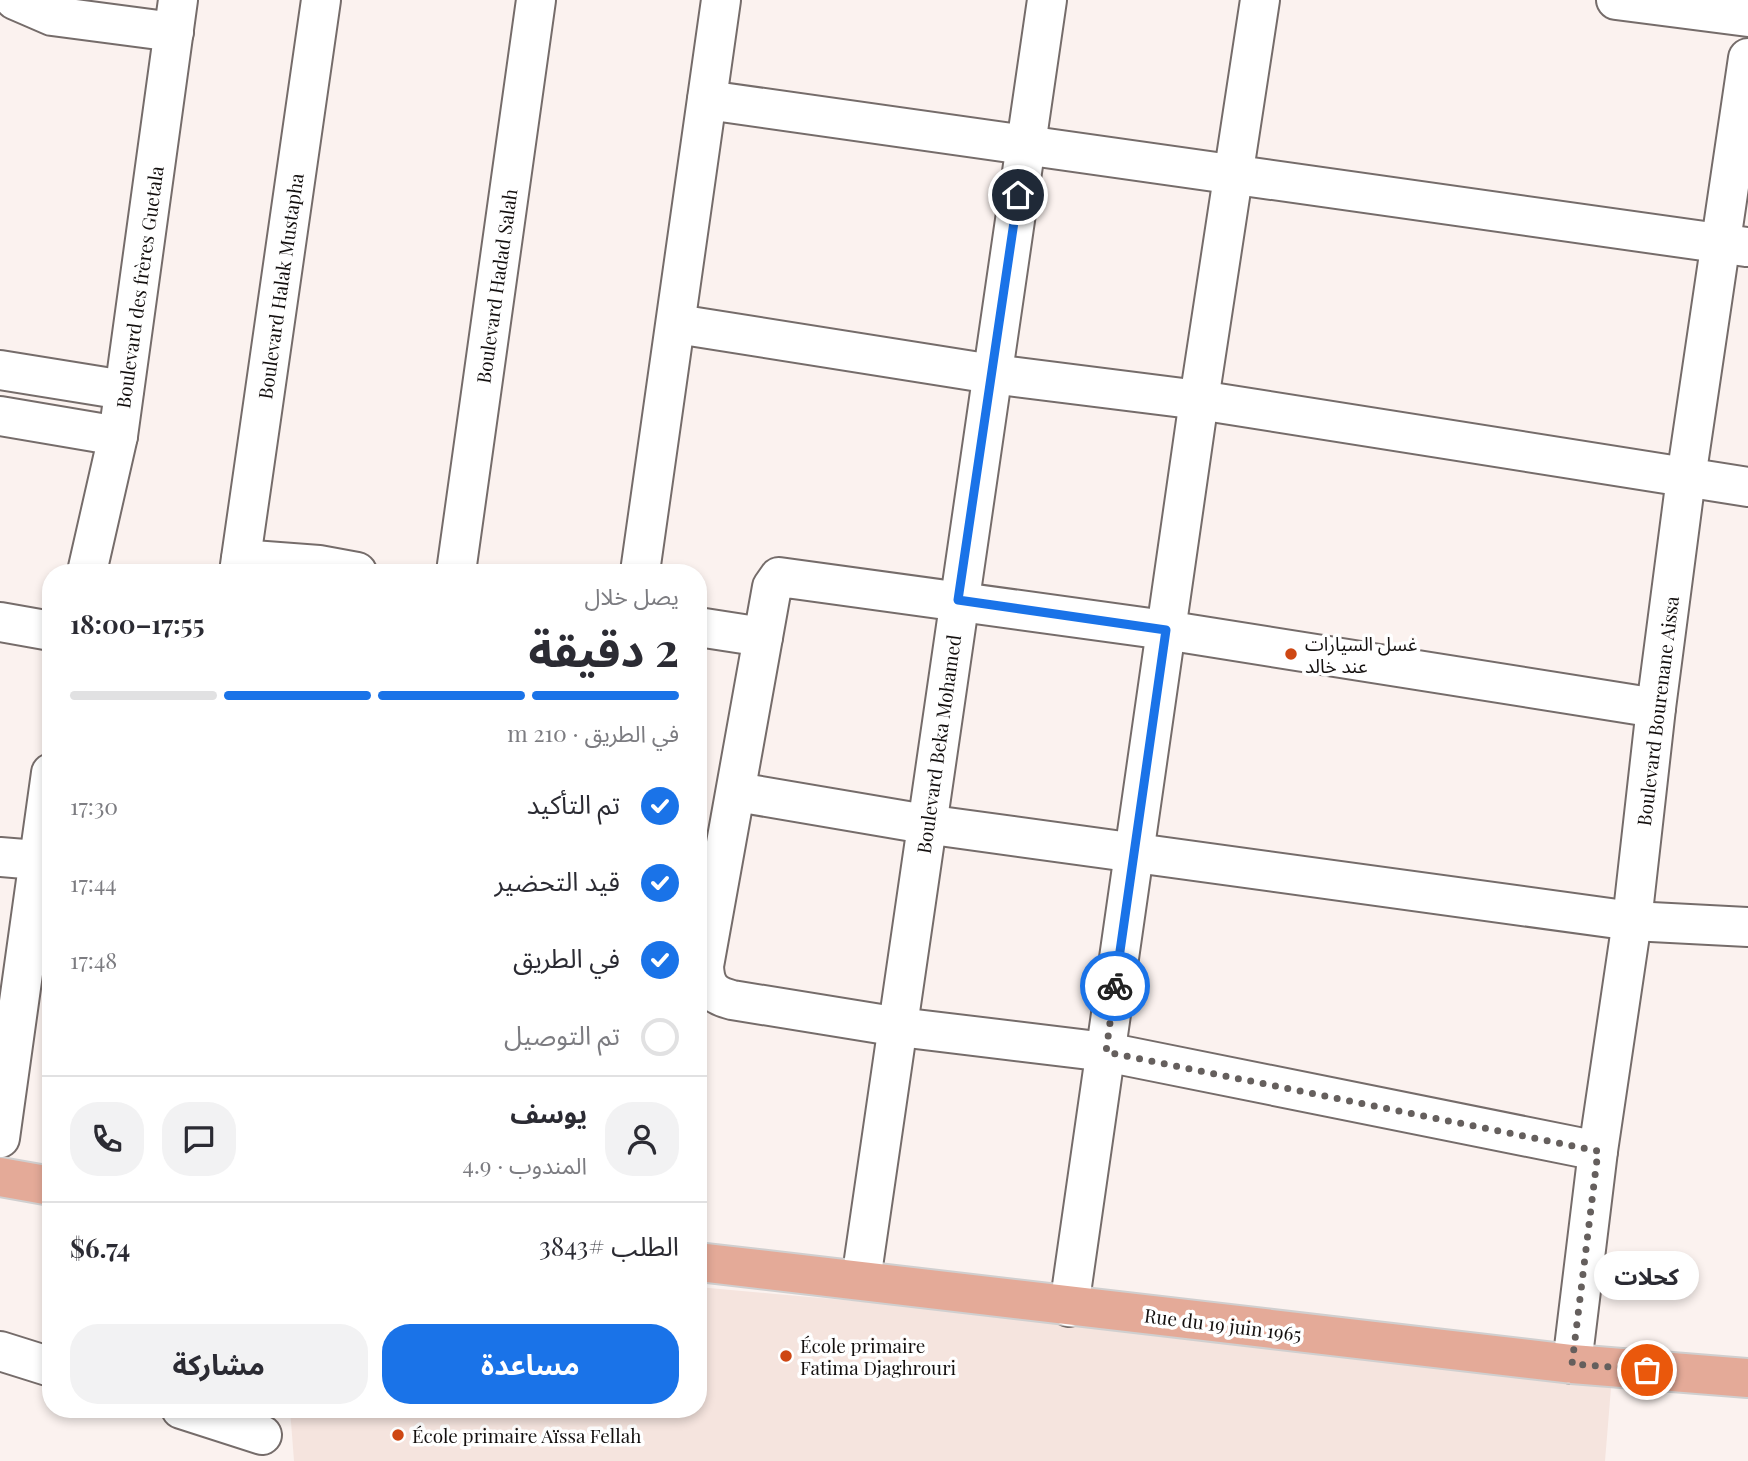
<!DOCTYPE html>
<html lang="ar">
<meta charset="utf-8">
<style>
:root{--surface:#fff;--page:#f2f2f3;--text:#2b2b33;--muted:#7c7c81;--line:#e1e1e2;--accent:#1a73e8}
body{margin:0;font-family:"Playfair Display","Noto Sans Arabic",serif;background:var(--page);color:var(--text);direction:rtl;height:100vh;display:flex;flex-direction:column;font-size:26px;white-space:nowrap}
*{box-sizing:border-box;margin:0}
p{font-size:23px;color:var(--muted)}
.icon{flex:none;width:38px;height:38px;fill:none;stroke:currentColor;stroke-width:2;stroke-linecap:round;stroke-linejoin:round}
.map{position:relative;flex:1;overflow:hidden;direction:ltr}
.details{position:absolute;left:42px;top:564px;width:665px;height:854px;display:flex;flex-direction:column;background:var(--surface);border-radius:28px;box-shadow:0 4px 10px #0003;direction:rtl}
.details>*{flex:none}
.pin{position:absolute;display:grid;place-items:center;width:60px;height:60px;color:#fff;margin:-30px;border:4px solid #fff;border-radius:50%;box-shadow:0 2px 7px #0007}
.courier{position:absolute;display:grid;place-items:center;width:70px;height:70px;margin:-35px;border:5px solid #1a73e8;border-radius:50%;background:#fff;color:#222;box-shadow:0 2px 9px #0007}
.bubble{position:absolute;height:49px;border-radius:24px;background:var(--surface);box-shadow:0 4px 10px #0003;font-size:23px;font-weight:700;line-height:49px;text-align:center;direction:rtl}
.head em{font-style:normal;font-weight:700}
.head div{display:flex;flex-direction:column-reverse}
.head{display:flex;align-items:center;justify-content:space-between;height:119px;padding:0 28px}
h1{font-size:46px;font-weight:700;line-height:52px}
.bar{display:grid;grid-template-columns:repeat(4,1fr);gap:10px 7px;align-content:center;height:84px;padding:0 28px}
.bar i{height:9px;border-radius:5px;background:var(--line)}
.bar .current{background:var(--accent)}
.bar p{grid-column:span 4}
.line{display:flex;align-items:center;gap:18px;padding:0 28px;border-top:2px solid var(--line)}
.line div{flex:1}
.round{display:grid;place-items:center;flex:none;width:74px;height:74px;border-radius:28px;background:var(--page)}
ol{padding:0 28px;list-style:none}
li{display:flex;align-items:center;gap:21px;height:77px}
li p{margin-inline-start:auto}
li .icon{padding:7px;border-radius:50%;background:var(--accent);color:#fff;stroke-width:4}
li:last-child{color:var(--muted)}
li i{width:38px;height:38px;border:4px solid var(--line);border-radius:50%}
.button{display:flex;gap:14px;margin-top:auto;padding:14px 28px}
.button a{flex:1;height:80px;border-radius:28px;background:var(--accent);color:#fff;font-size:28px;font-weight:700;line-height:80px;text-align:center}
.button a+a{background:var(--page);color:var(--text)}
.map>svg:first-child{display:block}
.built{fill:#f5e4de}
.lines{fill:none;stroke-linecap:round;stroke-linejoin:round}
.minor-casing{stroke:#756c6a;stroke-width:42}
.major-casing{stroke:#d0cfcf;stroke-width:42}
.minor{stroke:#fff;stroke-width:38}
.major{stroke:#e4aa98;stroke-width:38}
.done{stroke:#655f5d;stroke-width:7;stroke-dasharray:0 12.6}
.route{stroke:#1a73e8;stroke-width:9}
.poi-dot{fill:#ce4713;stroke:#fff;stroke-width:2.5}
.labels{text-anchor:middle;dominant-baseline:central;stroke-width:7;stroke-linejoin:round;paint-order:stroke}
.street-label{font-size:19px;fill:#14100f;stroke:#fff}
.poi-label{font-size:19px;fill:#14100f;stroke:#fff;text-anchor:start}
</style>
<div class="map">
<svg width="1748" height="1461" viewBox="0 0 1748 1461">
<rect width="100%" height="100%" fill="#fbf2ef"/>
<!-- built -->
<path class="built" d="M698,1287L877,1303L1611,1388L1605,1461H294L290,1409H698Z"/>
<g class="lines">
<!-- minor casing -->
<g class="minor-casing">
<g id="minor">
<path d="M15,0L52,16L174,32"/>
<path d="M1616,0L1748,17"/>
<path d="M707,100L1746,247"/>
<path d="M677,324L992,374L1199,400L1748,487"/>
<path d="M0,370L124,390"/>
<path d="M0,416L118,436"/>
<path d="M241,559L319,565L357,572"/>
<path d="M87,572L118,436L178,0"/>
<path d="M239,572L321,0"/>
<path d="M456,572L536,0"/>
<path d="M640,572L721,0"/>
<path d="M0,622L51,631"/>
<path d="M698,627L763,637"/>
<path d="M737,792L925,824L1632,921L1748,927"/>
<path d="M0,857L37,860"/>
<path d="M0,1138L51,773"/>
<path d="M1598,1151L1106,1052L899,1027L732,1000C712,995 705,987 704,966L772,587L779,577L1165,630L1656,708"/>
<path d="M861,1280L1047,0"/>
<path d="M1069,1307L1199,400L1260,0"/>
<path d="M0,1351L51,1367"/>
<path d="M1572,1364L1598,1151L1632,921L1656,708L1686,478L1748,58"/>
<path d="M181,1409L262,1435"/>
</g>
</g>
<!-- major casing -->
<g class="major-casing">
<g id="major">
<path d="M0,1177L51,1186"/>
<path d="M698,1262L1572,1364L1748,1378"/>
</g>
</g>
<!-- minor -->
<use href="#minor" class="minor"/>
<!-- major -->
<use href="#major" class="major"/>
</g>
<g class="lines">
<!-- done -->
<path class="done" d="M1115,986L1106,1052L1598,1151L1572,1364L1647,1370"/>
<!-- route -->
<path class="route" d="M1018,195L958,600L1166,630L1115,986"/>
</g>
<!-- markers -->
<g class="poi-dot">
<circle cx="1291" cy="654" r="7"/>
<circle cx="786" cy="1356" r="7"/>
<circle cx="398" cy="1435" r="7"/>
</g>
<g class="labels">
<!-- street labels -->
<g class="street-label">
<text transform="translate(280 286) rotate(-82)">Boulevard Halak Mustapha</text>
<text transform="translate(496 286) rotate(-82)">Boulevard Hadad Salah</text>
<text transform="translate(139 287) rotate(-82)">Boulevard des frères Guetala</text>
<text transform="translate(1657 711) rotate(-83)">Boulevard Bourenane Aissa</text>
<text transform="translate(938 744) rotate(-82)">Boulevard Beka Mohamed</text>
<text transform="translate(1223 1324) rotate(7)">Rue du 19 juin 1965</text>
</g>
<!-- poi labels -->
<g class="poi-label">
<text x="1305" y="643">غسل السيارات<tspan x="1305" dy="22">عند خالد</tspan></text>
<text x="800" y="1345">École primaire<tspan x="800" dy="22">Fatima Djaghrouri</tspan></text>
<text x="412" y="1435">École primaire Aïssa Fellah</text>
</g>
</g>
</svg>
<div class="pin" style="left:1647px;top:1370px;background:#ea580c"><svg class="icon" aria-label="bag" viewBox="0 0 24 24"><path d="M5 8h14l-1 12H6zM9 8a3 3 0 0 1 6 0"/></svg></div>
<div class="pin" style="left:1018px;top:195px;background:#1f2937"><svg class="icon" aria-label="home" viewBox="0 0 24 24"><path d="M3 11l9-7 9 7M6 9v11h12V9"/></svg></div>
<div class="courier" style="left:1115px;top:986px"><svg class="icon" aria-label="bike" viewBox="0 0 24 24"><circle cx="6" cy="16" r="4"/><circle cx="18" cy="16" r="4"/><path d="M6 16l4-8h5l3 8M10 8l3 8H6M13 5h3"/></svg></div>
<div class="bubble" style="left:1594px;top:1251px;width:105px">كحلات</div>
<section class="details">
<div class="head"><div><h1>2 دقيقة</h1><p>يصل خلال</p></div><em>17:55–18:00</em></div>
<div class="bar"><i class="current"></i><i class="current"></i><i class="current"></i><i></i><p>في الطريق · 210 m</p></div>
<ol>
<li><svg class="icon" aria-label="check" viewBox="0 0 24 24"><path d="M5 12l5 5 9-10"/></svg>تم التأكيد<p>17:30</p></li>
<li><svg class="icon" aria-label="check" viewBox="0 0 24 24"><path d="M5 12l5 5 9-10"/></svg>قيد التحضير<p>17:44</p></li>
<li><svg class="icon" aria-label="check" viewBox="0 0 24 24"><path d="M5 12l5 5 9-10"/></svg>في الطريق<p>17:48</p></li>
<li><i></i>تم التوصيل</li>
</ol>
<div class="line" style="height:126px"><a class="round"><svg class="icon" aria-label="person" viewBox="0 0 24 24"><circle cx="12" cy="8" r="4"/><path d="M4 21q1-7 8-7t8 7"/></svg></a><div><b>يوسف</b><p>المندوب · 4.9</p></div><a class="round"><svg class="icon" aria-label="chat" viewBox="0 0 24 24"><path d="M4 5h16v11H9l-5 4z"/></svg></a><a class="round"><svg class="icon" aria-label="phone" viewBox="0 0 24 24"><path d="M5 4h4l2 5-3 2q2 4 5 5l2-3 5 2v4C11 20 4 13 5 4z"/></svg></a></div>
<div class="line" style="height:91px"><div>الطلب #3843</div><b>$6.74</b></div>
<div class="button"><a>مساعدة</a><a>مشاركة</a></div>
</section>
</div>
